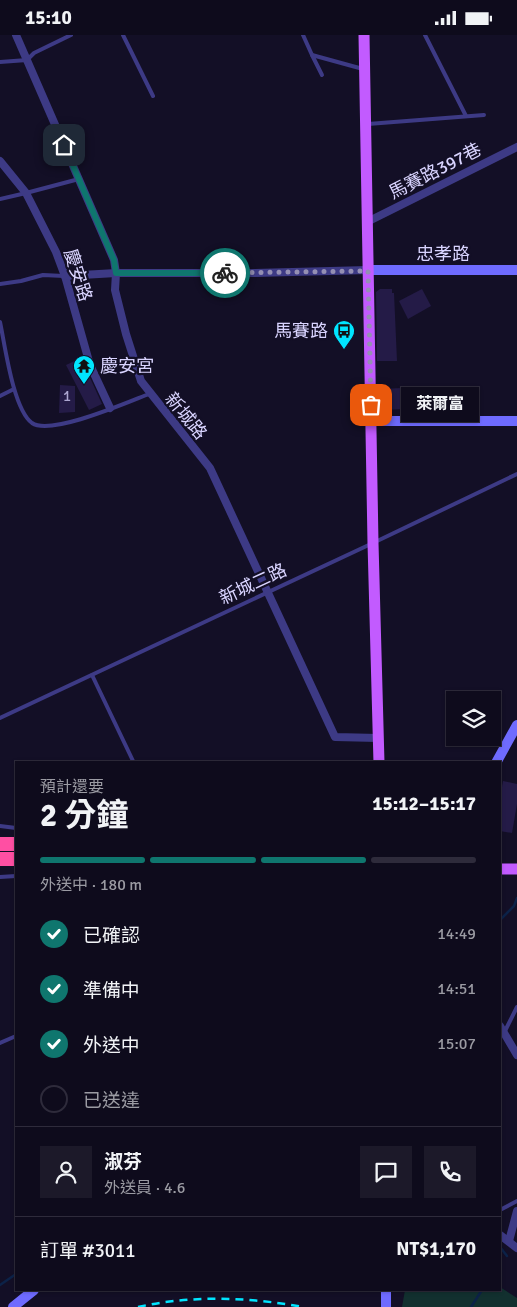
<!DOCTYPE html>
<html lang="zh-TW">
<meta charset="utf-8">
<style>
:root{--surface:#0e0b1c;--page:#1c1929;--text:#f1f3f6;--muted:#9b9ba3;--line:#2e2b3b;--accent:#0f766e}
body{margin:0;font-family:Signika,"Noto Sans TC",sans-serif;background:var(--page);color:var(--text);height:100vh;display:flex;flex-direction:column;font-size:19px;white-space:nowrap}
*{box-sizing:border-box;margin:0}
p{font-size:16px;color:var(--muted)}
.icon{flex:none;width:28px;height:28px;fill:none;stroke:currentColor;stroke-width:2;stroke-linecap:round;stroke-linejoin:round}
.map{position:relative;flex:1;overflow:hidden}
.sheet{position:absolute;left:15px;top:726px;width:486px;height:530px;display:flex;flex-direction:column;background:var(--surface);border-radius:0px;box-shadow:0 1px 4px #0004,0 0 0 1px var(--line)}
.sheet>*{flex:none}
.buttons{position:absolute;left:446px;top:656px;display:grid;gap:10px}
.buttons a{display:grid;place-items:center;width:55px;height:55px;border-radius:0px;background:var(--surface);box-shadow:0 1px 4px #0004,0 0 0 1px var(--line);font-size:25px}
.pin{position:absolute;display:grid;place-items:center;width:42px;height:42px;color:#fff;margin:-21px;border-radius:10px;box-shadow:0 2px 8px #0006}
.courier{position:absolute;display:grid;place-items:center;width:50px;height:50px;margin:-25px;border:4px solid #0f766e;border-radius:50%;background:#fff;color:#222;box-shadow:0 1px 6px #0007}
.bubble{position:absolute;height:35px;border-radius:0px;background:var(--surface);box-shadow:0 1px 4px #0004,0 0 0 1px var(--line);font-size:16px;font-weight:700;line-height:35px;text-align:center}
.head em{font-style:normal;font-weight:700}
.head div{display:flex;flex-direction:column-reverse}
.head{display:flex;align-items:center;justify-content:space-between;height:85px;padding:0 25px}
h1{font-size:32px;font-weight:700;line-height:38px}
.bar{display:grid;grid-template-columns:repeat(4,1fr);gap:8px 5px;align-content:center;height:60px;padding:0 25px}
.bar i{height:6px;border-radius:4px;background:var(--line)}
.bar .current{background:var(--accent)}
.bar p{grid-column:span 4}
.line{display:flex;align-items:center;gap:12px;padding:0 25px;border-top:1px solid var(--line)}
.line div{flex:1}
.round{display:grid;place-items:center;flex:none;width:52px;height:52px;border-radius:0px;background:var(--page)}
ol{padding:0 25px;list-style:none}
li{display:flex;align-items:center;gap:15px;height:55px}
li p{margin-inline-start:auto}
li .icon{padding:5px;border-radius:50%;background:var(--accent);color:#fff;stroke-width:4}
li:last-child{color:var(--muted)}
li i{width:28px;height:28px;border:2px solid var(--line);border-radius:50%}
.status{display:flex;justify-content:space-between;align-items:center;height:35px;padding:0 25px;background:var(--surface);direction:ltr}
.status svg{height:14px;fill:currentColor}
.map>svg:first-child{display:block}
.green{fill:#12302f}
.lines{fill:none;stroke-linecap:round;stroke-linejoin:round}
.stream{stroke:#0c2248;stroke-width:2.5}
.building{fill:#241b47}
.lane{stroke:#3d3a85;stroke-width:4}
.street{stroke:#3d3a85;stroke-width:8}
.secondary{stroke:#6f6bff;stroke-width:10}
.primary{stroke:#c25bff;stroke-width:11}
.highway{stroke:#ff4fa3;stroke-width:14}
.rail{stroke:#00e5ff;stroke-width:2.5;stroke-dasharray:8 6;stroke-linecap:butt}
.done{stroke:#948fb3;stroke-width:5;stroke-dasharray:0 9}
.route{stroke:#0f766e;stroke-width:6}
.labels{text-anchor:middle;dominant-baseline:central;stroke-width:4.5;stroke-linejoin:round;paint-order:stroke}
.number-label{font-size:15px;fill:#aca6d1}
.street-label{font-size:18px;fill:#d9d4ff;stroke:#130f26}
.poi-label{font-size:18px;fill:#d9d4ff;stroke:#130f26;text-anchor:end}
</style>
<div class="status"><b>15:10</b><svg viewBox="0 0 49 12"><path d="M0 12V9h3v3zM5 12V6h3v6zM10 12V3h3v9zM15 12V0h3v12zM26 1h20v11H26zM47 4h2v5h-2z"/></svg></div>
<div class="map">
<svg width="517" height="1272" viewBox="0 0 517 1272">
<rect width="100%" height="100%" fill="#130f26"/>
<!-- green -->
<path class="green" d="M500,1252L517,1263V1272H402L405,1255H500Z"/>
<g class="lines">
<!-- stream -->
<g class="stream">
<path d="M500,885L514,871L517,863"/>
<path d="M500,1212L507,1221"/>
<path d="M0,1250L16,1239"/>
<path d="M471,1272L482,1255"/>
</g>
</g>
<!-- building -->
<g class="building">
<path d="M380,254H392V258H394L397,326H377L376,257Z"/>
<path d="M422,254L431,271L408,284L399,266Z"/>
<path d="M81,323L102,369L89,375L66,330Z"/>
<path d="M60,350L75,351V377L59,378Z"/>
<path d="M402,353L403,374L385,375L380,370V354Z"/>
<path d="M503,746L517,749V769L512,798L500,796V763Z"/>
</g>
<g class="lines">
<!-- lane -->
<g class="lane">
<path d="M123,0L153,61"/>
<path d="M303,0L312,20L363,34"/>
<path d="M425,0L466,81"/>
<path d="M312,20L322,40"/>
<path d="M0,27L27,25L34,18L71,0"/>
<path d="M368,89L484,80"/>
<path d="M0,164L26,158L79,144"/>
<path d="M0,249L21,246L43,240L64,241"/>
<path d="M0,287C5,310 13,374 32,388C51,401 128,367 149,359"/>
<path d="M0,361L14,354"/>
<path d="M92,640L134,728"/>
<path d="M0,683L373,508L517,439"/>
<path d="M0,791L16,793"/>
<path d="M0,842L16,841"/>
<path d="M505,996L517,972"/>
<path d="M0,1008L16,1001"/>
<path d="M500,1175L517,1166"/>
</g>
<!-- street -->
<g class="street">
<path d="M16,0L114,225L116,238L115,255L126,299L141,346L210,433L335,702L378,703"/>
<path d="M0,126L26,158L56,217L65,241L90,330L110,373"/>
<path d="M367,187L517,112"/>
<path d="M65,241L116,238H255L368,235"/>
<path d="M500,991L517,1020"/>
<path d="M500,1200L517,1213"/>
<path d="M509,1206L517,1176"/>
</g>
<!-- secondary -->
<g class="secondary">
<path d="M368,235H517"/>
<path d="M371,386H517"/>
<path d="M496,728L517,690"/>
<path d="M386,1255V1272"/>
<path d="M13,1272L34,1255"/>
</g>
<!-- primary -->
<g class="primary">
<path d="M364,0L373,508L379,728"/>
<path d="M500,834H517"/>
</g>
<!-- highway -->
<g class="highway">
<path d="M0,809H16"/>
<path d="M0,824H16"/>
</g>
<!-- rail -->
<path class="rail" d="M138,1272C192,1260 249,1262 303,1272"/>
</g>
<g class="lines">
<!-- done -->
<path class="done" d="M225,238L368,236L371,370"/>
<!-- route -->
<path class="route" d="M64,110L114,225L116,238H225"/>
</g>
<!-- icons -->
<defs>
<g id="bus-pin" transform="scale(1.125)"><path d="M0 17L-7.5 6A9.5 9.5 0 1 1 7.5 6Z" fill="#00e5ff" stroke="#130f26"/><path d="M-5-6H5V4H4V6H2V4H-2V6H-4V4H-5ZM-3.5-4V0h7V-4ZM-3.5 1.2v1.5H-2V1.2ZM2 1.2v1.5H3.5V1.2Z" fill="#111"/></g>
<g id="temple-pin" transform="scale(1.125)"><path d="M0 17L-7.5 6A9.5 9.5 0 1 1 7.5 6Z" fill="#00e5ff" stroke="#130f26"/><path d="M0-6L5-2H3V0L6.5 2.5H4V6H1.5V3h-3V6H-4V2.5H-6.5L-3 0V-2H-5Z" fill="#111"/></g>
</defs>
<g fill-rule="evenodd">
<use href="#bus-pin" x="344" y="296"/>
<use href="#temple-pin" x="84" y="331"/>
</g>
<g class="labels">
<!-- number labels -->
<g class="number-label">
<text x="67" y="361">1</text>
</g>
<!-- street labels -->
<g class="street-label">
<text transform="translate(435 136) rotate(-27)">馬賽路397巷</text>
<text x="443" y="219">忠孝路</text>
<text transform="translate(78 240) rotate(72)">慶安路</text>
<text transform="translate(186 381) rotate(51)">新城路</text>
<text transform="translate(253 549) rotate(-25)">新城二路</text>
</g>
<!-- poi labels -->
<g class="poi-label">
<text x="328" y="296">馬賽路</text>
<text x="100" y="331" text-anchor="start">慶安宮</text>
</g>
</g>
</svg>
<div class="buttons">
<a><svg class="icon" aria-label="layers" viewBox="0 0 24 24"><path d="M12 4l9 5-9 5-9-5zM3 14l9 5 9-5"/></svg></a>
</div>
<div class="pin" style="left:371px;top:370px;background:#ea580c"><svg class="icon" aria-label="bag" viewBox="0 0 24 24"><path d="M5 8h14l-1 12H6zM9 8a3 3 0 0 1 6 0"/></svg></div>
<div class="pin" style="left:64px;top:110px;background:#1f2937"><svg class="icon" aria-label="home" viewBox="0 0 24 24"><path d="M3 11l9-7 9 7M6 9v11h12V9"/></svg></div>
<div class="courier" style="left:225px;top:238px"><svg class="icon" aria-label="bike" viewBox="0 0 24 24"><circle cx="6" cy="16" r="4"/><circle cx="18" cy="16" r="4"/><path d="M6 16l4-8h5l3 8M10 8l3 8H6M13 5h3"/></svg></div>
<div class="bubble" style="left:401px;top:352px;width:78px">萊爾富</div>
<section class="sheet">
<div class="head"><div><h1>2 分鐘</h1><p>預計還要</p></div><em>15:12–15:17</em></div>
<div class="bar"><i class="current"></i><i class="current"></i><i class="current"></i><i></i><p>外送中 · 180 m</p></div>
<ol>
<li><svg class="icon" aria-label="check" viewBox="0 0 24 24"><path d="M5 12l5 5 9-10"/></svg>已確認<p>14:49</p></li>
<li><svg class="icon" aria-label="check" viewBox="0 0 24 24"><path d="M5 12l5 5 9-10"/></svg>準備中<p>14:51</p></li>
<li><svg class="icon" aria-label="check" viewBox="0 0 24 24"><path d="M5 12l5 5 9-10"/></svg>外送中<p>15:07</p></li>
<li><i></i>已送達</li>
</ol>
<div class="line" style="height:90px"><a class="round"><svg class="icon" aria-label="person" viewBox="0 0 24 24"><circle cx="12" cy="8" r="4"/><path d="M4 21q1-7 8-7t8 7"/></svg></a><div><b>淑芬</b><p>外送員 · 4.6</p></div><a class="round"><svg class="icon" aria-label="chat" viewBox="0 0 24 24"><path d="M4 5h16v11H9l-5 4z"/></svg></a><a class="round"><svg class="icon" aria-label="phone" viewBox="0 0 24 24"><path d="M5 4h4l2 5-3 2q2 4 5 5l2-3 5 2v4C11 20 4 13 5 4z"/></svg></a></div>
<div class="line" style="height:65px"><div>訂單 #3011</div><b>NT$1,170</b></div>
</section>
</div>
